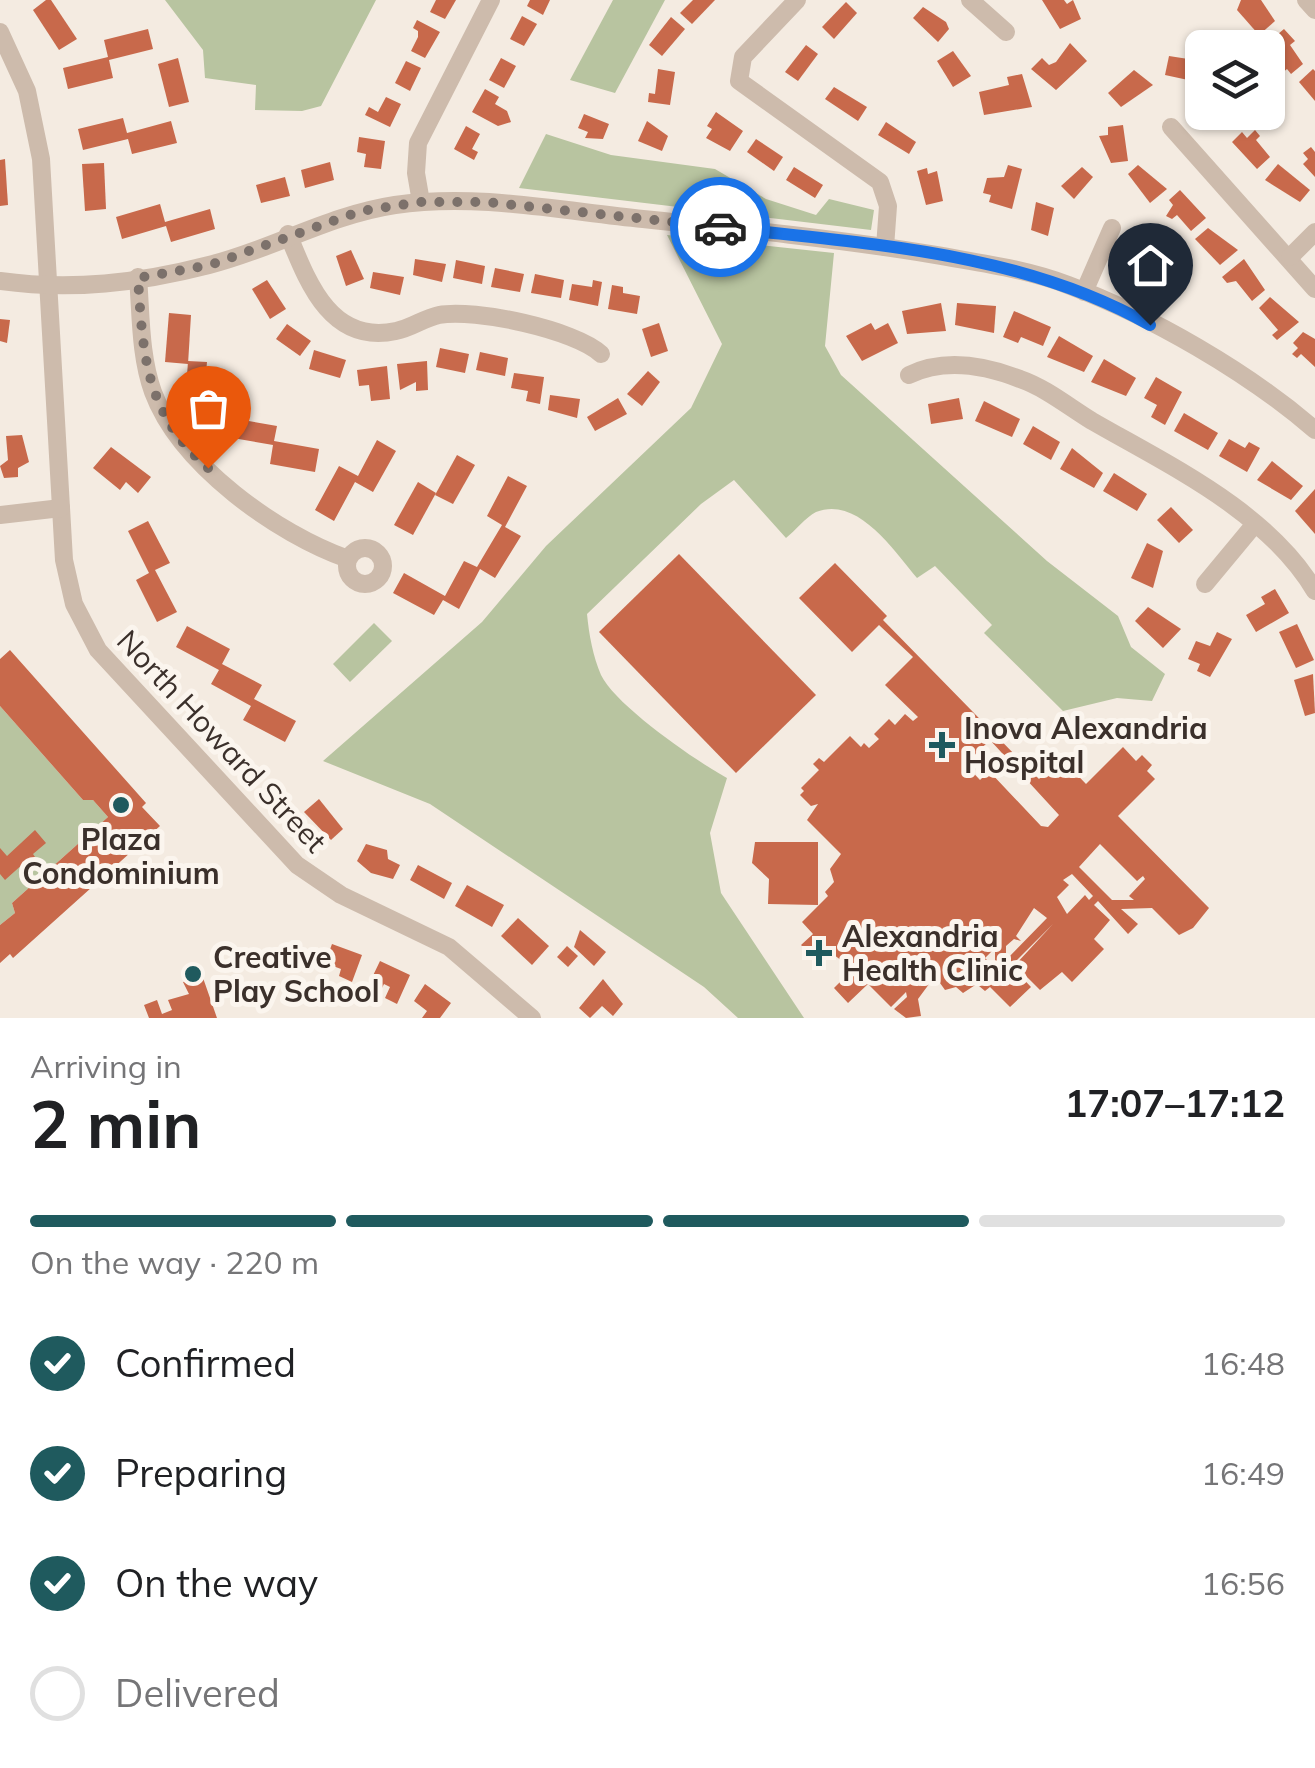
<!DOCTYPE html>
<meta charset="utf-8">
<style>
:root{--surface:#fff;--page:#f6f6f6;--text:#202124;--muted:#757577;--line:#e0e0e0;--accent:#1f5a5e}
body{margin:0;font-family:Mulish,sans-serif;background:var(--page);color:var(--text);height:100vh;display:flex;flex-direction:column;font-size:38px;white-space:nowrap}
*{box-sizing:border-box;margin:0}
p{font-size:32px;color:var(--muted)}
.icon{flex:none;width:55px;height:55px;fill:none;stroke:currentColor;stroke-width:2;stroke-linecap:round;stroke-linejoin:round}
.map{position:relative;height:1018px;overflow:hidden}
.panel{display:flex;flex-direction:column;background:var(--surface);flex:1}
.panel>*{flex:none}
.tools{position:absolute;left:1185px;top:30px;display:grid;gap:20px}
.tools a{display:grid;place-items:center;width:100px;height:100px;border-radius:15px;background:var(--surface);box-shadow:0 2px 8px #0004;font-size:50px}
.pin{position:absolute;display:grid;place-items:center;width:85px;height:85px;color:#fff;margin:-102px -42px;border-radius:50% 50% 50% 0;rotate:-45deg;box-shadow:0 0 10px #0007}
.pin .icon{rotate:45deg}
.courier{position:absolute;display:grid;place-items:center;width:100px;height:100px;margin:-50px;border:8px solid #1a73e8;border-radius:50%;background:#fff;color:#222;box-shadow:0 2px 12px #0007}
.summary em{font-style:normal;font-weight:700}
.summary div{display:flex;flex-direction:column-reverse}
.summary{display:flex;align-items:center;justify-content:space-between;height:170px;padding:0 30px}
h1{font-size:65px;font-weight:700;line-height:75px}
.bar{display:grid;grid-template-columns:repeat(4,1fr);gap:15px 10px;align-content:center;height:120px;padding:0 30px}
.bar i{height:12px;border-radius:8px;background:var(--line)}
.bar .on{background:var(--accent)}
.bar p{grid-column:span 4}
ol{padding:0 30px;list-style:none}
li{display:flex;align-items:center;gap:30px;height:110px}
li p{margin-inline-start:auto}
li .icon{padding:10px;border-radius:50%;background:var(--accent);color:#fff;stroke-width:4}
li:last-child{color:var(--muted)}
li i{width:55px;height:55px;border:5px solid var(--line);border-radius:50%}
.map>svg:first-child{display:block}
.green{fill:#b8c4a0}
.building{fill:#c8694b;fill-rule:evenodd}
.lines{fill:none;stroke-linecap:round;stroke-linejoin:round}
.minor{stroke:#cdbbac;stroke-width:18}
.done{stroke:#7c716b;stroke-width:10;stroke-dasharray:0 18}
.route{stroke:#1a73e8;stroke-width:12}
.poi-dot{fill:#1f5a5e;stroke:#fbf5ee;stroke-width:4}
.labels{text-anchor:middle;dominant-baseline:central;stroke-width:10;stroke-linejoin:round;paint-order:stroke}
.poi-label{font-size:30px;font-weight:bold;fill:#3b302b;stroke:#fbf5ee;text-anchor:start}
.street-label{font-size:30px;fill:#3b302b;stroke:#fbf5ee}
</style>
<div class="map">
<svg width="1315" height="1018" viewBox="0 0 1315 1018">
<rect width="100%" height="100%" fill="#f4ebe1"/>
<!-- green -->
<g class="green">
<path d="M165,0H376L321,106L302,111L255,110L256,85L205,78L203,50Z"/>
<path d="M613,0H665L615,93L570,80Z"/>
<path d="M546,134L611,155L715,169L766,199L816,215L829,199L874,210L871,230L519,188Z"/>
<path d="M667,235L834,253L825,346L841,375L1047,561L1118,616L1131,647L1165,674L1152,701L1117,698L1063,711L984,633L992,625L935,566L917,578C895,552 858,495 816,512C806,517 795,531 786,538L734,480L701,504L587,614C589,635 593,656 601,675C616,706 696,761 727,778L710,833L721,893L804,1018H738L704,987L430,804L323,761L482,622L546,546L691,408L722,344Z"/>
<path d="M374,623L392,641L350,682L333,664Z"/>
<path d="M0,706L83,800H93L108,817L12,903L15,913L0,925Z"/>
</g>
<!-- building -->
<g class="building">
<path d="M46,0H51L77,39L59,50L33,10Z"/>
<path d="M436,0H456L445,19L430,12Z"/>
<path d="M530,0H550L543,15L527,6Z"/>
<path d="M693,0H715L692,24L680,13Z"/>
<path d="M1042,0H1064L1067,4L1073,0L1081,19L1060,29Z"/>
<path d="M1241,0H1261L1275,21L1259,35L1237,10Z"/>
<path d="M846,2L857,13L834,39L822,27Z"/>
<path d="M923,7L946,22L949,29L938,42L913,18Z"/>
<path d="M522,16L537,24L524,46L510,39Z"/>
<path d="M671,17L685,29L662,56L649,45Z"/>
<path d="M417,20L440,32L425,58L411,51L418,37V31L413,28Z"/>
<path d="M148,29L153,49L109,60L113,78L68,89L63,68L108,57L104,40Z"/>
<path d="M1284,29L1295,41L1290,45L1303,64L1291,74L1287,69L1281,74L1274,66L1279,62L1266,44Z"/>
<path d="M1070,43L1087,61L1056,90L1031,69L1042,58L1049,65L1056,62Z"/>
<path d="M806,45L818,54L798,81L785,72Z"/>
<path d="M953,51L971,76L953,87L937,61Z"/>
<path d="M1169,56L1201,61L1202,83L1165,75Z"/>
<path d="M178,58L189,102L169,107L158,64Z"/>
<path d="M501,58L516,66L504,88L489,80Z"/>
<path d="M406,61L421,68L410,91L395,83Z"/>
<path d="M658,69L675,72L670,105L648,102L649,93L655,94Z"/>
<path d="M1313,69L1315,71V101L1299,82Z"/>
<path d="M1134,70L1153,85L1121,107L1108,93Z"/>
<path d="M1022,74L1032,107L984,115L979,92L1009,85L1007,77Z"/>
<path d="M834,87L867,107L858,121L825,99Z"/>
<path d="M485,89L499,97L495,104L507,111L511,122L498,126L472,112Z"/>
<path d="M386,97L401,104L390,127L365,115L369,107L378,112Z"/>
<path d="M716,112L743,131L730,151L706,138L712,129L707,126Z"/>
<path d="M1228,112H1250L1235,125Z"/>
<path d="M584,114L609,124L603,139L585,138L588,132L578,128Z"/>
<path d="M123,118L127,133L171,121L177,143L132,154L128,139L83,150L78,129Z"/>
<path d="M647,121L668,136L662,151L638,141Z"/>
<path d="M886,122L916,142L909,154L878,135Z"/>
<path d="M1123,125L1128,161L1111,163L1099,136L1108,135V127Z"/>
<path d="M466,126L480,134L472,149L478,152L474,160L454,149Z"/>
<path d="M1255,130L1260,136L1256,140L1270,157L1257,169L1232,142L1242,132L1247,138Z"/>
<path d="M359,137L385,141L381,169L364,167L366,154L357,152Z"/>
<path d="M756,139L783,157L774,171L747,152Z"/>
<path d="M1311,147L1315,152V177L1303,164L1308,159L1303,153Z"/>
<path d="M5,159L8,205L0,206V160Z"/>
<path d="M330,162L334,180L305,188L301,170Z"/>
<path d="M104,163L106,209L85,211L82,164Z"/>
<path d="M1278,164L1310,190L1300,202L1265,180Z"/>
<path d="M1008,165L1022,169L1012,209L989,202L991,195L983,193L987,178L1004,177Z"/>
<path d="M1138,165L1167,189L1150,203L1128,174Z"/>
<path d="M794,167L823,185L815,198L786,180Z"/>
<path d="M1082,167L1093,177L1074,199L1061,186Z"/>
<path d="M927,168L928,174L937,171L943,201L926,205L917,171Z"/>
<path d="M285,177L290,196L261,203L256,185Z"/>
<path d="M1180,190L1206,218L1191,231L1177,215L1172,219L1166,216L1173,205L1169,200Z"/>
<path d="M1036,202L1054,208L1048,236L1031,230Z"/>
<path d="M160,204L165,222L210,209L215,229L171,242L166,226L122,239L116,217Z"/>
<path d="M1208,228L1238,250L1220,265L1195,239Z"/>
<path d="M351,250L364,279L346,286L336,256Z"/>
<path d="M415,259L446,264L442,282L413,275Z"/>
<path d="M1244,259L1265,290L1252,301L1236,281L1227,283L1222,277Z"/>
<path d="M456,260L485,266L482,284L453,278Z"/>
<path d="M1146,260L1175,272L1161,296L1152,291L1156,284L1139,273Z"/>
<path d="M495,268L524,274L520,292L491,287Z"/>
<path d="M373,272L404,277L400,295L370,288Z"/>
<path d="M535,274L564,280L561,298L531,293Z"/>
<path d="M267,280L286,309L270,319L252,289Z"/>
<path d="M593,280L602,282L598,306L569,300L572,284L592,287Z"/>
<path d="M612,285L623,287V293L640,296L637,314L608,309Z"/>
<path d="M1270,297L1299,322L1277,340L1272,335L1278,330L1259,308Z"/>
<path d="M941,303L946,331L907,334L902,311Z"/>
<path d="M957,303L996,306L994,333L955,325Z"/>
<path d="M1014,311L1051,327L1043,346L1021,337L1018,343L1003,337Z"/>
<path d="M169,313L191,315L188,364L165,362Z"/>
<path d="M0,319L10,320L7,343L0,341Z"/>
<path d="M659,323L668,351L651,357L642,329Z"/>
<path d="M871,323L875,330L888,323L898,343L862,361L846,336Z"/>
<path d="M287,324L311,341L300,356L276,339Z"/>
<path d="M1303,332L1315,339V367L1301,354L1297,358L1292,354L1298,348L1293,343Z"/>
<path d="M1059,336L1093,356L1084,372L1047,357Z"/>
<path d="M440,348L469,354L465,373L436,367Z"/>
<path d="M314,350L346,360L340,378L309,369Z"/>
<path d="M480,352L508,358L505,376L476,370Z"/>
<path d="M1104,359L1136,378L1126,396L1091,382Z"/>
<path d="M188,361L207,362L203,408L185,406Z"/>
<path d="M427,361L428,390L416,391V382L400,390L397,364Z"/>
<path d="M387,366L390,399L371,401L369,385L359,386L357,370Z"/>
<path d="M648,371L660,382L642,406L627,394Z"/>
<path d="M514,373L544,377L540,404L526,401L528,391L511,388Z"/>
<path d="M1156,377L1182,392L1165,425L1151,417L1157,405L1144,398Z"/>
<path d="M550,395L580,399L577,418L548,410Z"/>
<path d="M618,398L627,414L595,431L587,417Z"/>
<path d="M959,398L963,419L931,424L928,404Z"/>
<path d="M984,401L1020,419L1012,437L975,421Z"/>
<path d="M1184,413L1218,433L1208,450L1174,431Z"/>
<path d="M231,418L277,426L274,441L319,449L315,472L270,464L273,445L227,437Z"/>
<path d="M1033,426L1060,442L1051,460L1023,444Z"/>
<path d="M22,435L29,462L18,468V477L4,478L0,466L8,460L6,436Z"/>
<path d="M1229,439L1245,448L1249,442L1260,448L1247,472L1219,456Z"/>
<path d="M377,440L396,451L373,492L355,482L334,521L315,510L339,466L358,476Z"/>
<path d="M111,447L151,477L138,493L126,482L120,490L93,468Z"/>
<path d="M1072,448L1103,473L1094,488L1060,469Z"/>
<path d="M457,455L475,465L453,504L435,495Z"/>
<path d="M1272,461L1303,486L1291,500L1257,480Z"/>
<path d="M1114,473L1147,494L1137,511L1103,491Z"/>
<path d="M508,476L527,486L505,527L521,536L495,578L480,569L459,609L443,600L434,615L393,593L404,573L445,596L464,561L477,567L502,525L487,516Z"/>
<path d="M418,482L436,493L413,535L394,525Z"/>
<path d="M1315,489V534L1295,511Z"/>
<path d="M1171,507L1193,530L1179,543L1157,520Z"/>
<path d="M148,521L170,563L155,570L177,612L157,622L136,580L149,573L128,531Z"/>
<path d="M1147,543L1163,551L1153,588L1131,578Z"/>
<path d="M679,554L816,695L736,773L599,632Z"/>
<path d="M835,563L887,616L883,620L1023,763L1028,758L1039,769L1034,774L1039,779L1061,758L1086,784L1123,747L1136,761L1142,755L1152,765L1147,771L1155,779L1118,816L1209,908L1193,928L1179,935L1152,908L1121,909L1138,924L1128,934L1098,901L1094,905L1110,920L1094,939L1104,949L1072,982L1062,972L1040,990L1015,965L1053,924L1011,966L1031,987L1010,1007L990,987L985,991L979,986L995,970V948L985,958L990,963L978,975L983,980L963,993L956,987L945,990L935,976L918,999L921,1016L906,1018L894,1009L907,997L906,992L891,1007L868,984L848,1003L834,988L853,969L830,952L819,963L801,945L813,934L802,922L828,896L825,892L834,882L830,869L841,854L807,820L818,804L811,806L800,795L804,791L801,788L819,770L813,764L819,758L824,762L850,736L861,747L864,743L869,748L879,739L874,734L889,719L895,725L905,714L913,721L918,717L885,685L913,657L879,625L852,652L799,598ZM990,740L1059,815L1048,827L1041,826L989,771L980,780L965,764ZM1100,844L1137,881L1143,876L1145,879L1129,896L1134,900H1112L1079,867ZM1072,874L1093,896L1089,900L1085,895L1067,914L1057,897L1069,885L1063,880ZM1034,908L1047,918L1006,960V946L1014,939L1021,941L1016,936Z"/>
<path d="M1275,589L1289,613L1256,632L1246,615L1265,604L1261,597Z"/>
<path d="M1148,607L1181,629L1163,648L1135,621Z"/>
<path d="M1297,624L1314,660L1296,668L1279,632Z"/>
<path d="M187,626L230,649L222,664L262,685L254,699L296,721L285,742L243,720L251,706L211,684L219,670L176,647Z"/>
<path d="M1217,632L1232,639L1210,677L1197,671L1200,664L1188,659L1196,641L1210,646Z"/>
<path d="M10,650L146,803L142,807L160,826L13,958L10,954L0,963V925L15,913L12,903L108,817L93,800H83L0,706V659Z"/>
<path d="M1313,674L1315,713L1305,716L1294,680Z"/>
<path d="M319,799L343,829L331,840L304,812Z"/>
<path d="M35,830L46,843L33,854L37,860L28,868L24,863L5,880L0,874V848L7,856Z"/>
<path d="M755,842H818V905L768,904L769,879L752,863Z"/>
<path d="M366,844L387,850L388,859L400,865L393,879L371,873L357,861Z"/>
<path d="M418,865L452,883L444,899L410,880Z"/>
<path d="M467,885L504,905L492,927L455,906Z"/>
<path d="M518,918L549,946L532,965L501,936Z"/>
<path d="M580,930L606,952L594,966L574,947Z"/>
<path d="M332,944L362,955L352,982L339,976L341,969L325,963Z"/>
<path d="M567,946L578,956L568,967L557,957Z"/>
<path d="M380,961L410,975L397,1004L385,998L390,987L384,984L380,992L368,986Z"/>
<path d="M202,975L217,1018H149L144,1005L157,1000L162,1014L172,1010L168,1000L189,994L183,982Z"/>
<path d="M603,979L623,1004L613,1016L602,1006L590,1018L579,1008Z"/>
<path d="M425,984L451,1003L440,1018H422L427,1011L414,1001Z"/>
</g>
<g class="lines">
<!-- minor -->
<g class="minor">
<path d="M797,0L743,57L739,81L880,182L888,206L885,247"/>
<path d="M970,0L1006,32"/>
<path d="M1306,0L1315,10"/>
<path d="M0,32L27,91L41,159L64,560L74,604L98,650L297,865L341,895L449,947L532,1018"/>
<path d="M1171,127L1315,289"/>
<path d="M421,202L416,173L418,143L491,0"/>
<path d="M288,234C308,283 331,345 396,331C412,328 424,318 439,315C474,308 576,330 601,354"/>
<path d="M1290,257L1315,232"/>
<path d="M138,277C141,315 140,356 153,392C180,465 277,534 348,559"/>
<path d="M0,281C71,291 139,283 209,265C273,249 329,215 395,205C477,193 562,211 643,219C741,229 839,239 936,255C980,263 1027,269 1068,285C1151,316 1248,372 1315,430"/>
<path d="M1084,292L1112,228"/>
<path d="M909,375C944,358 984,365 1020,379C1046,388 1069,407 1092,421C1170,466 1267,511 1315,591"/>
<path d="M0,515L61,508"/>
<circle cx="365" cy="566" r="18"/>
<path d="M1205,584L1254,525"/>
</g>
</g>
<g class="lines">
<!-- done -->
<path class="done" d="M208,468C145,413 143,355 138,278L210,265L361,211L421,202H486L720,227"/>
<!-- route -->
<path class="route" d="M720,227C866,244 1020,251 1150,325"/>
</g>
<!-- markers -->
<g class="poi-dot">
<path d="M937 730h10v10h10v10h-10v10h-10v-10h-10v-10h10z"/>
<circle cx="121" cy="805" r="10"/>
<path d="M814 938h10v10h10v10h-10v10h-10v-10h-10v-10h10z"/>
<circle cx="193" cy="974" r="10"/>
</g>
<g class="labels">
<!-- poi labels -->
<g class="poi-label">
<text x="964" y="728">Inova Alexandria<tspan x="964" dy="34">Hospital</tspan></text>
<text x="121" y="839" text-anchor="middle">Plaza<tspan x="121" dy="34">Condominium</tspan></text>
<text x="842" y="936">Alexandria<tspan x="842" dy="34">Health Clinic</tspan></text>
<text x="213" y="957">Creative<tspan x="213" dy="34">Play School</tspan></text>
</g>
<!-- street labels -->
<g class="street-label">
<text transform="translate(222 741) rotate(47)">North Howard Street</text>
</g>
</g>
</svg>
<div class="tools">
<a><svg class="icon" aria-label="layers" viewBox="0 0 24 24"><path d="M12 4l9 5-9 5-9-5zM3 14l9 5 9-5"/></svg></a>
</div>
<div class="pin" style="left:208px;top:468px;background:#ea580c"><svg class="icon" aria-label="bag" viewBox="0 0 24 24"><path d="M5 8h14l-1 12H6zM9 8a3 3 0 0 1 6 0"/></svg></div>
<div class="pin" style="left:1150px;top:325px;background:#1f2937"><svg class="icon" aria-label="home" viewBox="0 0 24 24"><path d="M3 11l9-7 9 7M6 9v11h12V9"/></svg></div>
<div class="courier" style="left:720px;top:227px"><svg class="icon" aria-label="car" viewBox="0 0 24 24"><path d="M5 17H2v-5l4-1 3-4h7l3 4 3 1v5h-3M9 17h6M6 11h13"/><circle cx="7" cy="17" r="2"/><circle cx="17" cy="17" r="2"/></svg></div>
</div>
<section class="panel">
<div class="summary"><div><h1>2 min</h1><p>Arriving in</p></div><em>17:07–17:12</em></div>
<div class="bar"><i class="on"></i><i class="on"></i><i class="on"></i><i></i><p>On the way · 220 m</p></div>
<ol>
<li><svg class="icon" aria-label="check" viewBox="0 0 24 24"><path d="M5 12l5 5 9-10"/></svg>Confirmed<p>16:48</p></li>
<li><svg class="icon" aria-label="check" viewBox="0 0 24 24"><path d="M5 12l5 5 9-10"/></svg>Preparing<p>16:49</p></li>
<li><svg class="icon" aria-label="check" viewBox="0 0 24 24"><path d="M5 12l5 5 9-10"/></svg>On the way<p>16:56</p></li>
<li><i></i>Delivered</li>
</ol>
</section>
